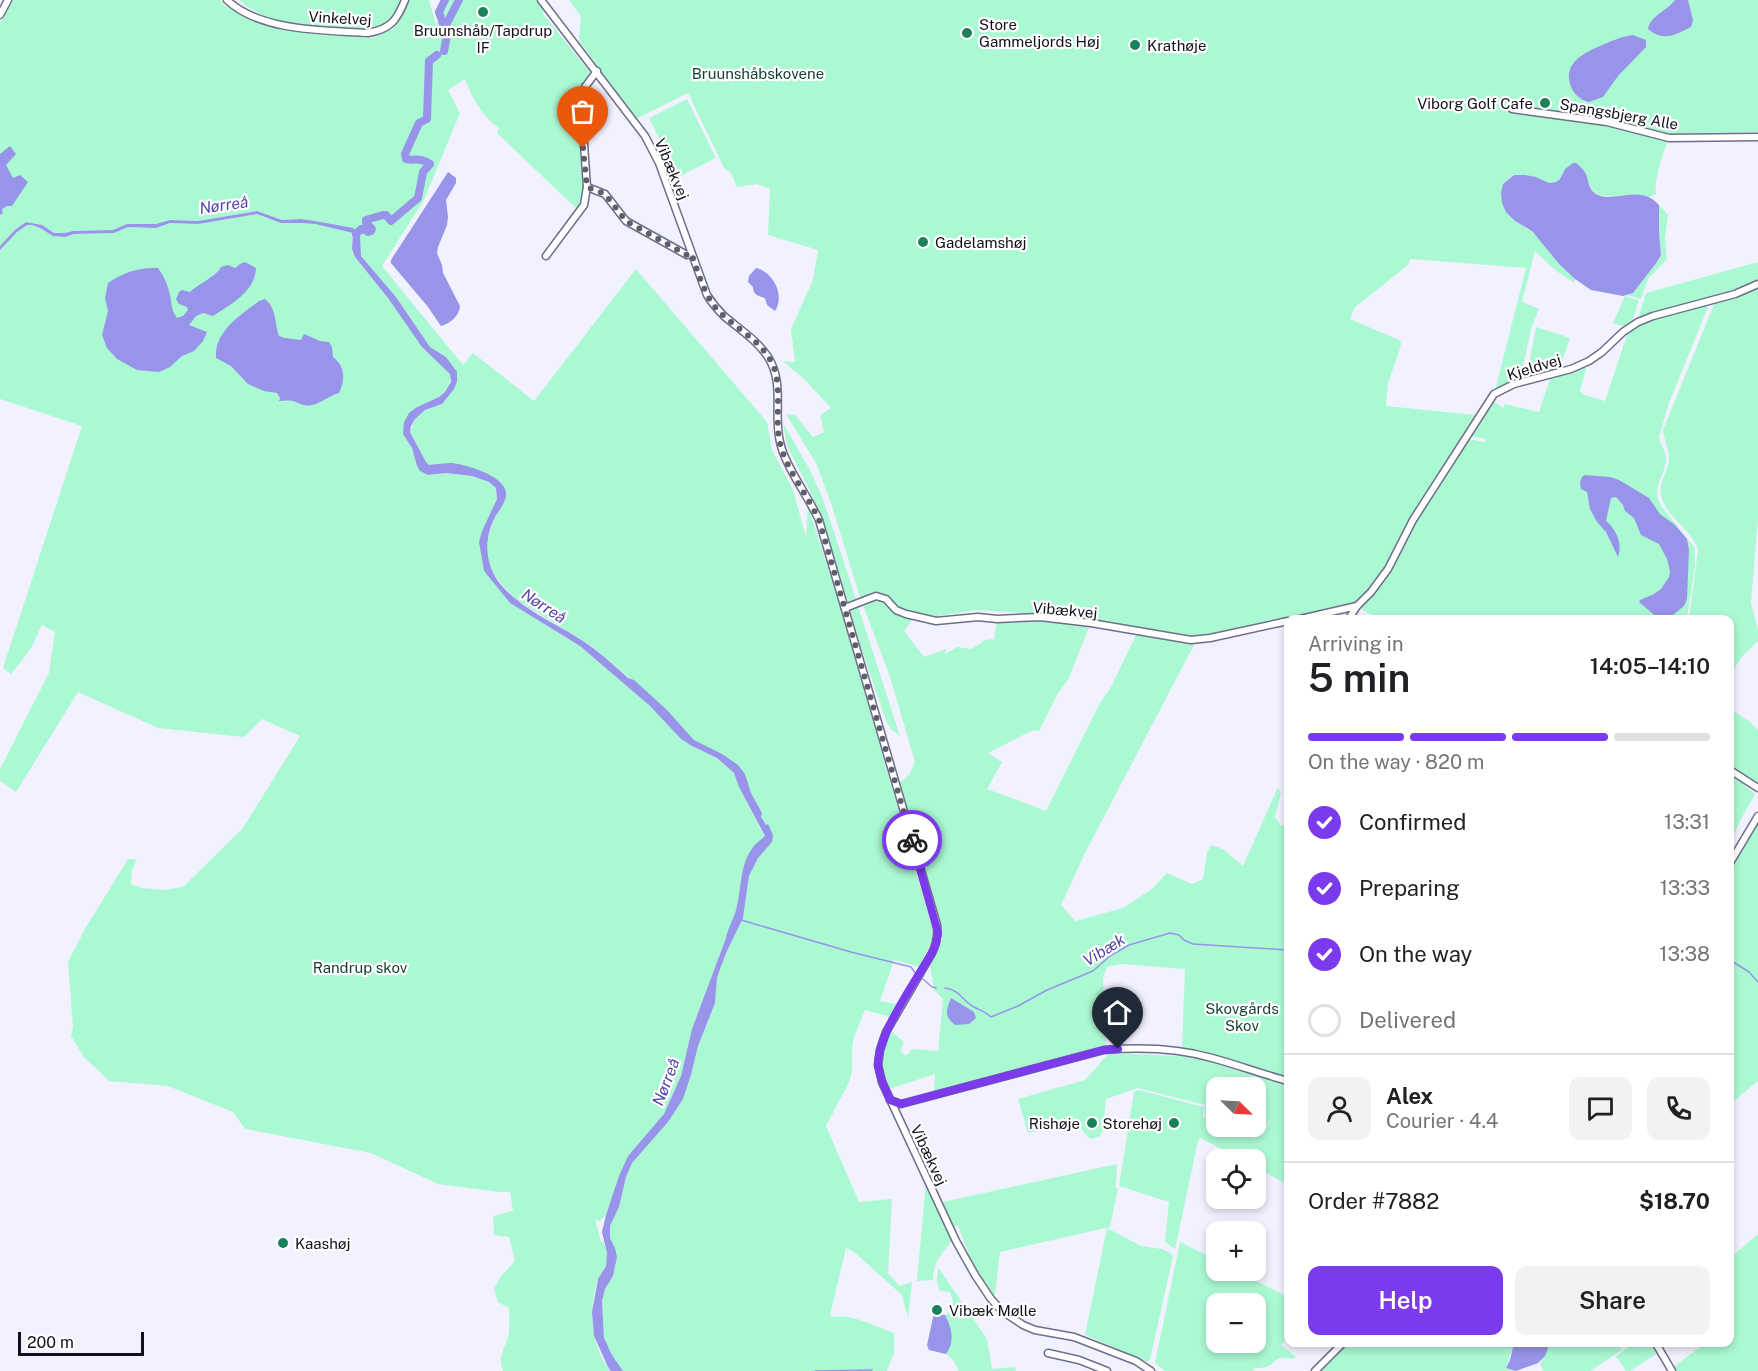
<!DOCTYPE html>
<meta charset="utf-8">
<style>
:root{--surface:#fff;--page:#f2f2f2;--text:#202124;--muted:#757577;--line:#e0e0e0;--accent:#7c3aed}
body{margin:0;font-family:"Public Sans",sans-serif;background:var(--page);color:var(--text);height:100vh;display:flex;flex-direction:column;font-size:22px;white-space:nowrap}
*{box-sizing:border-box;margin:0}
p{font-size:20px;color:var(--muted)}
.icon{flex:none;width:33px;height:33px;fill:none;stroke:currentColor;stroke-width:2;stroke-linecap:round;stroke-linejoin:round}
.map{position:relative;flex:1;overflow:hidden}
.panel{position:absolute;left:1284px;top:615px;width:450px;height:732px;display:flex;flex-direction:column;background:var(--surface);border-radius:12px;box-shadow:0 3px 9px #0003}
.panel>*{flex:none}
.needle{width:39px;rotate:114deg}
.tools{position:absolute;left:1206px;top:1077px;display:grid;gap:12px}
.tools a{display:grid;place-items:center;width:60px;height:60px;border-radius:12px;background:var(--surface);box-shadow:0 3px 9px #0003;font-size:30px}
.scale{position:absolute;left:18px;bottom:15px;width:126px;box-sizing:border-box;padding-left:6px;border:3px solid #11111c;border-top:0;font-size:16px;line-height:21px;white-space:nowrap;color:#11111c;-webkit-text-stroke:4px #fff;paint-order:stroke}
.pin{position:absolute;display:grid;place-items:center;width:51px;height:51px;color:#fff;margin:-62px -26px;border-radius:50% 50% 50% 0;rotate:-45deg;box-shadow:0 0 6px #0007}
.pin .icon{rotate:45deg}
.courier{position:absolute;display:grid;place-items:center;width:60px;height:60px;margin:-30px;border:4px solid #7c3aed;border-radius:50%;background:#fff;color:#222;box-shadow:0 2px 8px #0007}
.overview em{font-style:normal;font-weight:600}
.overview div{display:flex;flex-direction:column-reverse}
.overview{display:flex;align-items:center;justify-content:space-between;height:102px;padding:0 24px}
h1{font-size:39px;font-weight:600;line-height:45px}
.bar{display:grid;grid-template-columns:repeat(4,1fr);gap:9px 6px;align-content:center;height:72px;padding:0 24px}
.bar i{height:8px;border-radius:4px;background:var(--line)}
.bar .current{background:var(--accent)}
.bar p{grid-column:span 4}
.line{display:flex;align-items:center;gap:15px;padding:0 24px;border-top:2px solid var(--line)}
.line div{flex:1}
.round{display:grid;place-items:center;flex:none;width:63px;height:63px;border-radius:12px;background:var(--page)}
ol{padding:0 24px;list-style:none}
li{display:flex;align-items:center;gap:18px;height:66px}
li p{margin-inline-start:auto}
li .icon{padding:6px;border-radius:50%;background:var(--accent);color:#fff;stroke-width:4}
li:last-child{color:var(--muted)}
li i{width:33px;height:33px;border:3px solid var(--line);border-radius:50%}
.action{display:flex;gap:12px;margin-top:auto;padding:12px 24px}
.action a{flex:1;height:69px;border-radius:12px;background:var(--accent);color:#fff;font-size:24px;font-weight:600;line-height:69px;text-align:center}
.action a+a{background:var(--page);color:var(--text)}
.map>svg:first-child{display:block}
.green{fill:#abf9d3;fill-rule:evenodd}
.water{fill:#9794e9}
.lines{fill:none;stroke-linecap:round;stroke-linejoin:round}
.stream{stroke:#9794e9;stroke-width:1.5}
.river{stroke:#9794e9;stroke-width:8}
.minor-casing{stroke:#6e6e8c;stroke-width:9}
.minor{stroke:#fff;stroke-width:6}
.done{stroke:#5f5f6b;stroke-width:6;stroke-dasharray:0 10.8}
.route{stroke:#7c3aed;stroke-width:8}
.poi-dot{fill:#1b815b;stroke:#fff;stroke-width:2}
.labels{text-anchor:middle;dominant-baseline:central;stroke-width:4.5;stroke-linejoin:round;paint-order:stroke}
.street-label{font-size:15px;fill:#11111c;stroke:#fff}
.poi-label{font-size:15px;fill:#11111c;stroke:#fff;text-anchor:start}
.park-label{font-size:15px;fill:#103f2c;stroke:#fff}
.water-label{font-size:16px;font-style:italic;fill:#5245a8;stroke:#fff}
</style>
<div class="map">
<svg width="1758" height="1371" viewBox="0 0 1758 1371">
<rect width="100%" height="100%" fill="#f1f1ff"/>
<!-- green -->
<g class="green">
<path d="M13,0H220L224,5L248,19L260,24L297,32L372,38L393,29L400,20L408,0H429L436,25L449,0H538L543,7V14L590,72L580,87L577,106L583,192L582,201L578,210L497,133L499,128C483,117 471,97 465,79L448,90L460,113L424,200L382,266L463,365L473,353L534,401L636,269L767,422L772,450L793,490L806,537L808,506L839,603L932,927L933,938L919,967L894,960L880,1001L898,1004L890,1020L887,1016L865,1010L854,1037L852,1050V1070L850,1080L826,1126L859,1202L892,1199L888,1274L900,1286L912,1282L908,1318L902,1295L854,1252L846,1248L830,1315L834,1317C850,1313 879,1328 894,1333V1353L887,1371H623L612,1355L604,1338L602,1301L605,1289L613,1276L615,1248L610,1238V1226L619,1207L626,1177L632,1163L668,1122L683,1099L691,1075L698,1046L715,1003L717,978L720,969L727,951L743,918L749,876L758,858L772,842L766,825L761,817L762,813L751,793L745,774L722,754L694,740L667,710L593,647L518,601L502,585L494,574L487,558L488,538L494,519L505,501L501,483L449,463L429,465L426,462L410,432L415,419L425,410L442,404L454,389L446,357L430,347L396,297L361,256L360,233L353,228L301,219L282,220L257,211L198,221L170,220L156,224H127L113,230L73,231L65,233H54L42,225L26,222L0,246V23Z"/>
<path d="M240,0H402C387,41 359,31 324,28C311,27 294,28 282,24C269,20 256,11 244,5Z"/>
<path d="M569,0H1758V132L1672,134C1664,147 1654,178 1656,194L1649,197C1626,187 1593,212 1587,176L1565,169L1560,179L1556,182L1549,183L1536,177L1510,174L1514,175L1507,180L1515,221L1532,231L1559,264L1575,279L1574,283L1555,270L1535,251L1522,302L1539,309L1532,326L1520,379L1498,389L1496,387L1526,268L1411,259L1407,266L1355,307L1350,319L1399,340L1401,343L1400,349L1388,383L1386,406L1475,415L1461,438L1485,442L1486,439L1468,436L1492,400L1503,408L1505,404L1539,412L1551,376L1584,366L1586,369L1580,391L1584,395L1605,401L1628,332L1658,317L1705,303L1708,307L1669,403L1659,437C1660,445 1667,451 1666,460C1664,479 1651,485 1661,506L1695,548V566L1687,619L1381,620L1353,605L1198,637L1039,614L976,610L912,620L904,631L924,657L946,649L945,654L957,647L972,649L985,640L994,639L997,620L1041,619L1090,625L1068,680L1058,693L1039,731L1033,730L988,753L1002,762L987,789L1046,811L1100,703L1111,687L1137,633L1183,642L1195,643L1085,853L1061,905L1075,921L1123,908L1152,889L1167,873L1192,884L1203,879L1207,853L1211,845L1223,849L1243,866L1278,787L1281,793L1275,817L1281,826L1288,821V1078L1182,1050L1185,969L1121,964L1107,967L1103,978L1106,1046L1100,1049L934,1092L935,1074L889,1089L880,1060L891,1031L904,1042L900,1051L906,1056L912,1049L938,1051L943,999L934,990L930,966L942,939L940,919L899,783L909,775L915,762L890,677L860,597L831,503L816,463L786,414L795,415L813,437L824,432L820,415L831,408L803,378L782,361L795,362L791,329L813,280L818,250L768,235L770,189L757,184L737,187L731,173L724,168L688,93L636,119L579,41L581,16Z"/>
<path d="M687,99L716,158L678,177L649,118Z"/>
<path d="M1659,205L1668,215L1665,239L1667,259L1648,279L1641,299L1626,295L1633,293L1657,262L1661,255L1659,232Z"/>
<path d="M257,214L281,223H301L315,224L353,233L352,249L355,257L450,374C453,395 432,400 417,407L403,434L412,448L417,466L428,475L446,473L472,476L489,482L496,488L497,499L482,531L484,571L510,603L580,646L650,706L681,739L692,746L717,758L734,773L739,787L765,837C736,861 745,879 736,910C733,920 728,928 726,938L692,1029L681,1076L664,1114L628,1156L606,1215L600,1221L595,1219L601,1242L603,1241C608,1251 609,1263 602,1273C600,1277 599,1276 597,1281C589,1309 590,1348 611,1371H503C497,1355 506,1348 509,1333C510,1325 509,1316 509,1308L498,1302L494,1289L501,1276L515,1261L509,1237L494,1235L493,1216L513,1211L510,1192H499L438,1184L371,1153L245,1129L233,1112L168,1086L109,1081L84,1057L71,1036L73,1027L68,962L85,929L128,859H137L132,870L131,884L142,888L163,890L183,887L243,828L300,736L262,719L244,737L158,728L78,692L16,792L0,781V769L49,673L55,632L42,625L30,650L11,674L3,668L82,426L0,399V250L17,232L26,225H32L40,228L53,236L65,237L74,234L114,233L128,227L156,228L170,223L198,224Z"/>
<path d="M1758,262V283L1728,293L1638,319L1646,293Z"/>
<path d="M1758,287V518L1751,603L1758,630V641C1742,656 1734,662 1730,685V620L1689,619L1698,550C1692,529 1666,518 1661,495C1658,482 1669,471 1669,458C1669,452 1664,439 1663,430L1715,302L1750,291Z"/>
<path d="M1625,296L1639,300L1632,322L1626,327L1613,323Z"/>
<path d="M1536,327L1570,338L1559,370L1529,377L1527,375Z"/>
<path d="M783,423L810,470L823,499L856,599L848,602L823,522L809,489L787,446Z"/>
<path d="M858,606L900,736L891,729L886,721L849,612Z"/>
<path d="M1730,709L1749,721L1758,730V784L1730,769Z"/>
<path d="M1730,773L1755,794L1740,821L1730,844Z"/>
<path d="M1758,823V1081L1730,1104V872L1741,848Z"/>
<path d="M1109,1053L1181,1056L1209,1059L1288,1083V1185L1256,1167V1160L1242,1159L1200,1138L1198,1141L1175,1249L1165,1242L1169,1202L1119,1186L1134,1092L1138,1090L1204,1107L1203,1116L1216,1122V1126L1228,1127L1254,1138L1263,1134L1273,1115L1261,1133L1242,1127L1256,1126V1088H1216V1118L1205,1115V1105L1138,1088L1106,1099L1103,1130L1099,1137L1090,1139L1075,1122L1028,1133L1018,1099L1085,1080Z"/>
<path d="M1117,1164L1116,1188H1118L1110,1227L1000,1252L995,1296L973,1265L958,1226H953L943,1202Z"/>
<path d="M926,1182L953,1240C942,1252 933,1263 933,1280L917,1281Z"/>
<path d="M1107,1228L1141,1246L1162,1249L1172,1254L1173,1257C1165,1291 1158,1325 1150,1359L1147,1362L1085,1335Z"/>
<path d="M1758,1234V1371H1676L1673,1367L1706,1343L1730,1342V1258Z"/>
<path d="M1180,1242L1216,1260V1270L1236,1271L1288,1297V1336L1281,1345L1296,1357L1293,1359C1273,1355 1279,1362 1266,1367C1262,1368 1259,1368 1255,1368L1253,1371H1165L1155,1363ZM1216,1304H1256V1342H1216Z"/>
<path d="M938,1267L987,1339L992,1369L1015,1367L1016,1371H959L953,1360L946,1354C954,1344 951,1326 945,1315L951,1312L953,1302L950,1292L940,1291L937,1283Z"/>
<path d="M1349,1343H1514L1506,1368L1516,1371H1320Z"/>
<path d="M1550,1343H1616L1622,1350L1590,1371H1544L1540,1365Z"/>
<path d="M1634,1343H1651L1658,1353L1630,1371H1626L1616,1356Z"/>
</g>
<!-- water -->
<g class="water">
<path d="M1675,0H1688L1693,20L1691,27C1675,35 1663,42 1648,29C1650,16 1667,11 1675,0Z"/>
<path d="M1633,35L1646,40V47L1618,76L1603,97L1589,102C1580,100 1573,94 1570,84C1564,61 1585,53 1602,45C1615,40 1619,37 1633,35Z"/>
<path d="M10,146L16,154L6,165L13,178L20,175L28,182L12,206H7L2,209L3,213L0,215V154Z"/>
<path d="M1573,163H1576C1580,166 1583,169 1586,174C1589,181 1588,189 1596,194C1612,204 1640,183 1659,205V232L1661,255L1657,262L1633,293L1623,296L1591,290L1575,279L1559,264L1532,231L1515,221L1506,212L1502,203L1501,193L1503,184L1514,175H1525L1536,177L1549,183L1556,182L1560,179L1565,169Z"/>
<path d="M448,172L456,178V183L446,200L448,217L447,225L438,247L437,253L442,265L443,273L460,306C459,317 450,323 441,326L428,307L391,263V260Z"/>
<path d="M257,211L282,220L301,219L315,221L353,228L360,233L361,256L396,297L430,347L446,357L457,372V382L454,389L442,404L425,410L415,419L411,426L410,432L426,462L429,465C436,464 444,463 452,463C467,465 503,475 506,492C507,502 499,510 495,517C483,540 485,567 502,586C527,614 564,626 593,648C605,657 617,668 628,678L634,680L667,710L694,740L722,754L738,765L745,774L751,793L762,813L761,817L766,825L768,824L773,835L772,842L758,858L749,876L743,918L727,951L720,969L717,978L715,1003L698,1046L691,1075L683,1099L668,1122L632,1163L626,1177L619,1207L610,1226V1238L615,1248L617,1257L613,1276L605,1289L602,1301L604,1338L612,1355L623,1371H611L608,1367L594,1336L592,1312L598,1279L606,1266L607,1253L602,1232L606,1215L619,1176L628,1156L664,1114L681,1076L692,1029L726,938C728,928 733,920 736,910C742,889 739,864 754,846C757,842 762,839 765,836L739,787L734,773L717,758L692,746L681,739L650,706L580,646L510,603L484,571L479,542L482,531L497,499L496,488L489,482L472,476L446,473L428,475L420,471L417,466L412,448L403,434L404,422L409,413L417,407L439,397L445,392L451,382L450,374L422,347L388,298L355,257L352,249L353,233L315,224L301,223H281L257,214L198,224L170,223L156,228L128,227L114,233L74,234L65,237L53,236L40,228L32,225H27L17,232L0,250V246L15,230L26,222L42,225L54,233H65L73,231L113,230L127,224H156L170,220L198,221Z"/>
<path d="M245,262L256,268C255,292 231,304 213,316L203,313L196,316L189,325L207,332L203,341L194,351L182,356L170,367L159,372L137,370L117,359L107,348L102,335L108,311L105,298L108,283C124,272 139,267 158,268C164,276 168,285 170,295C172,304 171,310 177,318L183,316L188,310L187,307L179,304L176,299L179,292L182,290L190,292C198,284 217,276 221,267L228,265L235,268L240,264Z"/>
<path d="M756,268C774,272 785,296 775,311L767,305L765,298C758,296 753,295 753,287L748,282L749,276Z"/>
<path d="M265,299C277,309 274,321 279,336L285,338L301,340L304,334L320,341L329,342L332,347L333,357C346,367 345,380 339,393C330,395 322,403 312,405C304,407 300,403 293,401C289,400 284,401 279,401L280,398L277,393L264,391L248,384L231,366L216,358C214,331 241,315 259,301Z"/>
<path d="M1585,475L1610,477L1619,480L1649,498L1660,514L1675,525L1687,539L1689,550L1687,599L1684,606L1668,619H1659L1639,602L1640,600L1654,594L1661,589L1669,577L1670,571L1667,559L1659,544L1641,535L1634,518L1625,511L1623,505L1616,497L1611,498L1606,521C1616,529 1623,544 1618,557L1606,532L1597,522L1590,509L1587,492L1581,489L1580,482L1582,477Z"/>
<path d="M951,998L974,1012L976,1018L969,1024L955,1025C944,1016 946,1011 951,998Z"/>
<path d="M934,1313L945,1315C952,1328 955,1342 946,1354L929,1350L927,1345Z"/>
<path d="M1514,1343V1342L1550,1343L1545,1356L1538,1363L1516,1371L1506,1368L1510,1360Z"/>
</g>
<g class="lines">
<!-- stream -->
<g class="stream">
<path d="M741,920L851,952L911,967L916,974"/>
<path d="M1730,960L1749,972L1758,982"/>
<path d="M923,979L932,987L936,988"/>
<path d="M945,988C961,990 962,1001 974,1007C981,1011 985,1011 991,1017L1018,1006L1047,990L1093,971L1110,956L1129,945L1170,933L1179,935L1184,940L1193,944L1288,950"/>
<path d="M815,1371L872,1370"/>
</g>
<!-- river -->
<g class="river">
<path d="M445,27L459,0"/>
<path d="M444,51L447,35L439,12L445,0"/>
<path d="M356,234L361,229L365,230L368,232L371,231L372,229L366,223V220L383,215H386L391,221L418,198L423,172L430,164C421,157 415,161 406,159L405,154L419,123L427,119L429,61L437,55"/>
</g>
<!-- minor casing -->
<g class="minor-casing">
<g id="minor">
<path d="M227,0C261,32 325,30 368,33C391,29 397,20 405,0"/>
<path d="M541,0L645,136L659,163L707,295C712,303 718,310 724,316C739,329 757,340 768,357C785,384 773,413 780,442C785,466 808,496 819,520L937,925C938,935 937,943 932,953L886,1032L880,1050L878,1065L882,1082L956,1241L975,1275L991,1299L1002,1311L1023,1325L1035,1330L1074,1337L1136,1361L1151,1371"/>
<path d="M0,15L8,0"/>
<path d="M1512,109L1607,122L1669,138L1758,137"/>
<path d="M587,187L605,194L626,221L687,255L691,253"/>
<path d="M546,256L584,205L587,187L581,101L585,87L597,71"/>
<path d="M845,608L876,596L886,599L896,610L906,614L936,621L978,617L997,619L1040,617L1091,623L1191,640L1210,638L1288,621"/>
<path d="M1296,620L1357,606"/>
<path d="M1348,620L1357,606L1371,592L1388,569L1413,520L1494,394L1514,384L1571,369L1589,361L1602,352L1623,332L1638,322L1653,316L1735,294L1758,284"/>
<path d="M1730,770L1758,788"/>
<path d="M1730,863L1758,816"/>
<path d="M890,1100L901,1104L1104,1050C1140,1047 1177,1048 1212,1058C1238,1065 1262,1074 1288,1081"/>
<path d="M1655,1342L1672,1371"/>
<path d="M1048,1353L1079,1360L1107,1371"/>
<path d="M1315,1371L1344,1342"/>
</g>
</g>
<!-- minor -->
<use href="#minor" class="minor"/>
</g>
<g class="lines">
<!-- done -->
<path class="done" d="M583,148L587,187L605,194L626,221L687,255L691,253C698,271 703,292 715,307C733,328 761,339 773,365C783,390 774,417 780,443C785,467 808,496 819,520L912,840"/>
<!-- route -->
<path class="route" d="M912,840L938,933L936,944L932,953C916,980 878,1034 878,1064C879,1077 885,1088 890,1100L901,1104L1104,1050L1118,1049"/>
</g>
<!-- markers -->
<g class="poi-dot">
<circle cx="483" cy="12" r="6"/>
<circle cx="967" cy="33" r="6"/>
<circle cx="1135" cy="45" r="6"/>
<circle cx="1545" cy="103" r="6"/>
<circle cx="923" cy="242" r="6"/>
<circle cx="1092" cy="1123" r="6"/>
<circle cx="1174" cy="1123" r="6"/>
<circle cx="283" cy="1243" r="6"/>
<circle cx="937" cy="1310" r="6"/>
</g>
<g class="labels">
<!-- street labels -->
<g class="street-label">
<text transform="translate(340 18) rotate(3)">Vinkelvej</text>
<text transform="translate(1619 114) rotate(10)">Spangsbjerg Alle</text>
<text transform="translate(672 169) rotate(67)">Vibækvej</text>
<text transform="translate(1534 367) rotate(-17)">Kjeldvej</text>
<text transform="translate(1065 610) rotate(5)">Vibækvej</text>
<text transform="translate(929 1155) rotate(65)">Vibækvej</text>
</g>
<!-- poi labels -->
<g class="poi-label">
<text x="979" y="24">Store<tspan x="979" dy="17">Gammeljords Høj</tspan></text>
<text x="483" y="30" text-anchor="middle">Bruunshåb/Tapdrup<tspan x="483" dy="17">IF</tspan></text>
<text x="1147" y="45">Krathøje</text>
<text x="1533" y="103" text-anchor="end">Viborg Golf Cafe</text>
<text x="935" y="242">Gadelamshøj</text>
<text x="1080" y="1123" text-anchor="end">Rishøje</text>
<text x="1162" y="1123" text-anchor="end">Storehøj</text>
<text x="295" y="1243">Kaashøj</text>
<text x="949" y="1310">Vibæk Mølle</text>
</g>
<!-- park labels -->
<g class="park-label">
<text x="758" y="73">Bruunshåbskovene</text>
<text x="360" y="967">Randrup skov</text>
<text x="1242" y="1008">Skovgårds<tspan x="1242" dy="17">Skov</tspan></text>
</g>
<!-- water labels -->
<g class="water-label">
<text transform="translate(224 205) rotate(-8)">Nørreå</text>
<text transform="translate(544 606) rotate(33)">Nørreå</text>
<text transform="translate(1104 950) rotate(-32)">Vibæk</text>
<text transform="translate(666 1082) rotate(-69)">Nørreå</text>
</g>
</g>
</svg>
<div class="tools">
<a><svg class="needle" viewBox="-14 -14 28 28"><path d="M0-13l5 13h-10z" fill="#e53935"/><path d="M0 13l5-13h-10z" fill="#757577"/></svg></a>
<a><svg class="icon" aria-label="locate" viewBox="0 0 24 24"><circle cx="12" cy="12" r="6"/><path d="M12 2v4M12 18v4M2 12h4M18 12h4"/></svg></a>
<a>+</a>
<a>−</a>
</div>
<div class="scale">200 m</div>
<div class="pin" style="left:583px;top:148px;background:#ea580c"><svg class="icon" aria-label="bag" viewBox="0 0 24 24"><path d="M5 8h14l-1 12H6zM9 8a3 3 0 0 1 6 0"/></svg></div>
<div class="pin" style="left:1118px;top:1049px;background:#1f2937"><svg class="icon" aria-label="home" viewBox="0 0 24 24"><path d="M3 11l9-7 9 7M6 9v11h12V9"/></svg></div>
<div class="courier" style="left:912px;top:840px"><svg class="icon" aria-label="bike" viewBox="0 0 24 24"><circle cx="6" cy="16" r="4"/><circle cx="18" cy="16" r="4"/><path d="M6 16l4-8h5l3 8M10 8l3 8H6M13 5h3"/></svg></div>
<section class="panel">
<div class="overview"><div><h1>5 min</h1><p>Arriving in</p></div><em>14:05–14:10</em></div>
<div class="bar"><i class="current"></i><i class="current"></i><i class="current"></i><i></i><p>On the way · 820 m</p></div>
<ol>
<li><svg class="icon" aria-label="check" viewBox="0 0 24 24"><path d="M5 12l5 5 9-10"/></svg>Confirmed<p>13:31</p></li>
<li><svg class="icon" aria-label="check" viewBox="0 0 24 24"><path d="M5 12l5 5 9-10"/></svg>Preparing<p>13:33</p></li>
<li><svg class="icon" aria-label="check" viewBox="0 0 24 24"><path d="M5 12l5 5 9-10"/></svg>On the way<p>13:38</p></li>
<li><i></i>Delivered</li>
</ol>
<div class="line" style="height:108px"><a class="round"><svg class="icon" aria-label="person" viewBox="0 0 24 24"><circle cx="12" cy="8" r="4"/><path d="M4 21q1-7 8-7t8 7"/></svg></a><div><b>Alex</b><p>Courier · 4.4</p></div><a class="round"><svg class="icon" aria-label="chat" viewBox="0 0 24 24"><path d="M4 5h16v11H9l-5 4z"/></svg></a><a class="round"><svg class="icon" aria-label="phone" viewBox="0 0 24 24"><path d="M5 4h4l2 5-3 2q2 4 5 5l2-3 5 2v4C11 20 4 13 5 4z"/></svg></a></div>
<div class="line" style="height:78px"><div>Order #7882</div><b>$18.70</b></div>
<div class="action"><a>Help</a><a>Share</a></div>
</section>
</div>
